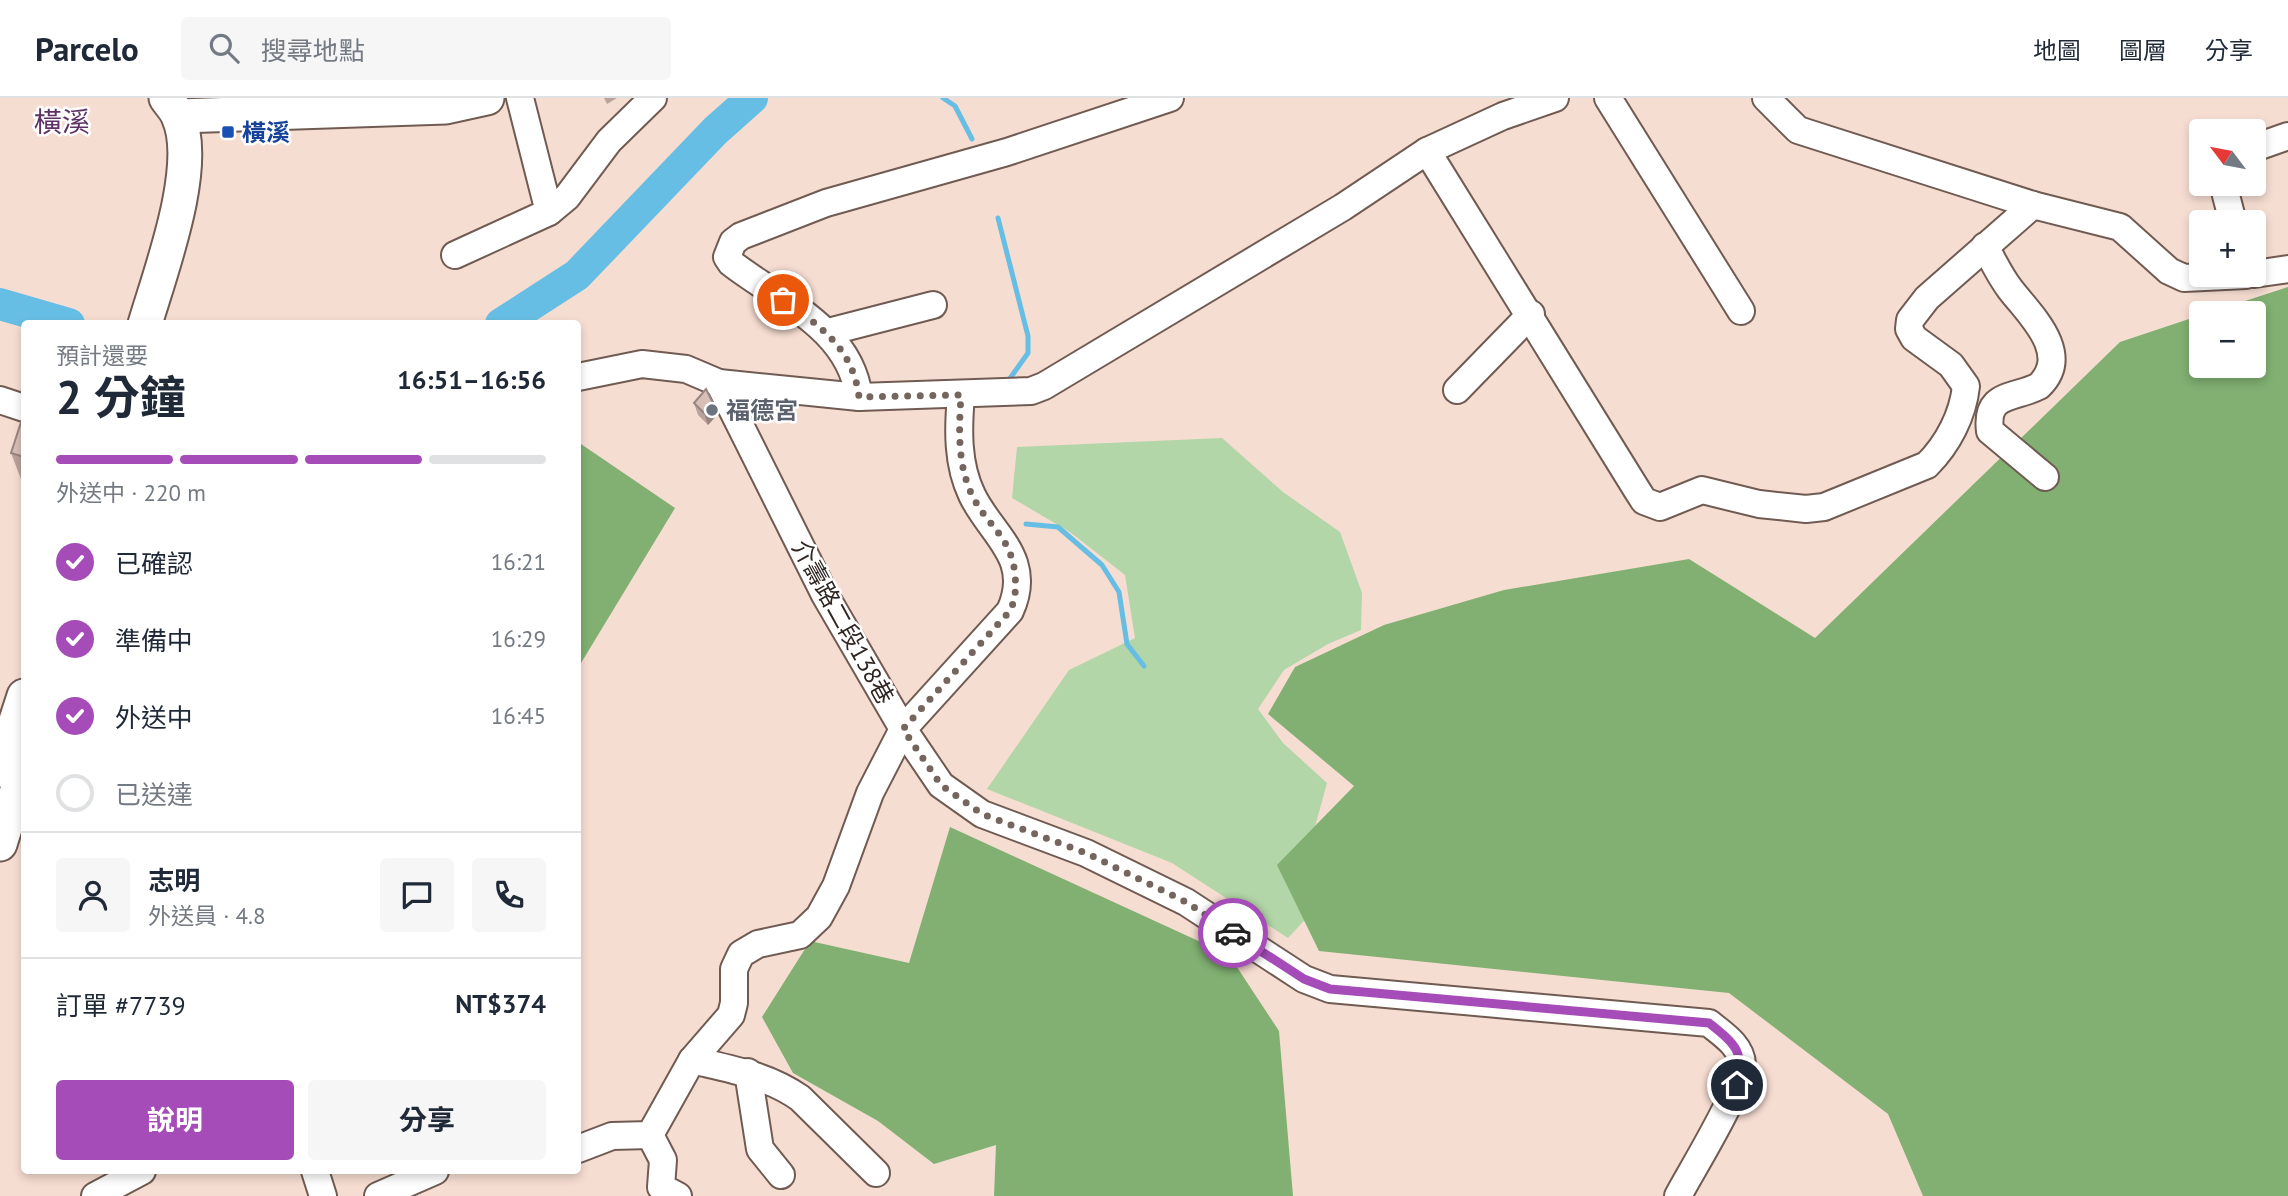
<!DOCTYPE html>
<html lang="zh-TW">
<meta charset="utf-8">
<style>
:root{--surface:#fff;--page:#f6f6f7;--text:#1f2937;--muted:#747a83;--line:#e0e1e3;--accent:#a54cb8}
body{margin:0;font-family:"PT Sans","Noto Sans TC",sans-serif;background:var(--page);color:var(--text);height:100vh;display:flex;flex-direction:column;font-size:26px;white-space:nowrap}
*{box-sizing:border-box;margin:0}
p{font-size:23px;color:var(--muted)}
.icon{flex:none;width:38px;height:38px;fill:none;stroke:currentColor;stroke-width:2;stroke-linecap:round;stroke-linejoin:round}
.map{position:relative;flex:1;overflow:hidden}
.side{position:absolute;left:21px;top:222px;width:560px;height:854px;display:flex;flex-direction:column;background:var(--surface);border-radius:7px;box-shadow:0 4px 10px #0003}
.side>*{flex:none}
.needle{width:46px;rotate:302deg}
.fabs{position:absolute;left:2189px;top:21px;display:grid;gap:14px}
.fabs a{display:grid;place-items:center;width:77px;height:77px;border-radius:7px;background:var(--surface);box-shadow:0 4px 10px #0003;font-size:35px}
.pin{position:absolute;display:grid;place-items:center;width:60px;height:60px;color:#fff;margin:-30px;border:4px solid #fff;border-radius:50%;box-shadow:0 2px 7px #0007}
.courier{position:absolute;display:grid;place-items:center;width:70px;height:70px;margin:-35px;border:5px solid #a54cb8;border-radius:50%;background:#fff;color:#222;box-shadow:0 2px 9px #0007}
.head em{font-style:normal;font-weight:700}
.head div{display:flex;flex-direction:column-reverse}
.head{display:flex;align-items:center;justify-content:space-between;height:119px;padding:0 35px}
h1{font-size:46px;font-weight:700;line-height:52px}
.bar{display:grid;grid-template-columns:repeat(4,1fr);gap:10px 7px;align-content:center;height:84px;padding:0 35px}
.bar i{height:9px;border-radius:5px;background:var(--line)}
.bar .on{background:var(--accent)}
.bar p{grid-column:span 4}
.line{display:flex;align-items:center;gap:18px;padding:0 35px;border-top:2px solid var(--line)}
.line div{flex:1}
.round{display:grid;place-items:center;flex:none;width:74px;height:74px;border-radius:7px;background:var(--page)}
ol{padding:0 35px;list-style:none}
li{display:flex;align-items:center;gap:21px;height:77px}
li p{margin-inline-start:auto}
li .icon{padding:7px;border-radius:50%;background:var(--accent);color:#fff;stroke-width:4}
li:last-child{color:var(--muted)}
li i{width:38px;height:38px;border:4px solid var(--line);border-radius:50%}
.button{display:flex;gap:14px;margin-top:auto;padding:14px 35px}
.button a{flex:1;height:80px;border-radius:7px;background:var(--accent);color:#fff;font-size:28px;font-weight:700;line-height:80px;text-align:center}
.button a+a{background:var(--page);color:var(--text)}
header{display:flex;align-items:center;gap:42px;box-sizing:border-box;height:98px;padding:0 35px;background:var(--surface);border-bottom:2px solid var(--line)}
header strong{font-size:33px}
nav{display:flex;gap:38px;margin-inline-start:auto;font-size:24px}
.search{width:490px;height:63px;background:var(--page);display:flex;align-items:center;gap:18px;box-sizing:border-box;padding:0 24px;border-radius:7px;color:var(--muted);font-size:26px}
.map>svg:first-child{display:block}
.green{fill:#b2d6a7}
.forest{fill:#81b072}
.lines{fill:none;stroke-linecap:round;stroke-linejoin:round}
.stream{stroke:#67bee4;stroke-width:5}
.river{stroke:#67bee4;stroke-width:32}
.minor-casing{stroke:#705b52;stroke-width:30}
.major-casing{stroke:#705b52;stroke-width:37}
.minor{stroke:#fff;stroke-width:26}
.major{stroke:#fff;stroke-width:33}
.wall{fill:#baa39d}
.shaded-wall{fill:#978580}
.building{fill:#d8beb7;stroke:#978580;stroke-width:2}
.done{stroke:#75655f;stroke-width:7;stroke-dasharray:0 12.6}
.route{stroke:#a54cb8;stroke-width:9}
.transit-dot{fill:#1a4fb4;stroke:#fff;stroke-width:2.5}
.worship-dot{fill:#6b7280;stroke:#fff;stroke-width:2.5}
.labels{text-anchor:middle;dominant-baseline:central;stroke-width:5;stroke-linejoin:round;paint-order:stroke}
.transit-label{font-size:24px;font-weight:bold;fill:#164399;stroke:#fff;text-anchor:start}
.worship-label{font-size:24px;font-weight:bold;fill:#5b616d;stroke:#fff;text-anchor:start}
.street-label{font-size:24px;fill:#2f2521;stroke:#fff}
.quarter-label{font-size:28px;fill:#5e3267;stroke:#fff}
</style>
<header>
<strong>Parcelo</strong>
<div class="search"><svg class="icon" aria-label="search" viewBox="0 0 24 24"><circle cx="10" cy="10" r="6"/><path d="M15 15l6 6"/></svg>搜尋地點</div>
<nav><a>地圖</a><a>圖層</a><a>分享</a></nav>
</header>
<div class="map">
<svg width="2288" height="1098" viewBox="0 0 2288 1098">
<rect width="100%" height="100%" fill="#f6ddd2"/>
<!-- green -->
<path class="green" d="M1222,340L1283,394L1340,434L1362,495L1361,532L1328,546L1284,572L1258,611L1283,645L1327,685L1305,765L1315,811L1288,840L1172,765L987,691L1069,572L1135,540L1125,477L1070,434L1012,400L1017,349Z"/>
<!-- forest -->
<g class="forest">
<path d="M2288,189V1098H1923L1888,1016L1729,895L1319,853L1277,767L1354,688L1268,616L1295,569L1384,527L1504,492L1689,461L1815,540L2120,244L2201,217L2202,268H2254V215H2208Z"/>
<path d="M578,344L675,410L578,570Z"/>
<path d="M950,729L1229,857L1279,933L1293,1098H994L996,1047L934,1066L878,1023L793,975L762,919L810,843L909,865Z"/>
</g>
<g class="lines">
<!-- stream -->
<g class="stream">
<path d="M943,0L955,8L972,41"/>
<path d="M998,120L1028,238V255L1006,286"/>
<path d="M1026,426L1058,429L1102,467L1119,494L1127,546L1144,568"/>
</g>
<!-- river -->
<g class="river">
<path d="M0,206L69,226"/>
<path d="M501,226L577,177L715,33L752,0"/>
</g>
<!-- minor casing -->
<g class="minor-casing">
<g id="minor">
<path d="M1608,0L1741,213"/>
<path d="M1766,0L1798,32L2033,107L2120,129L2169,173L2184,180L2246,177"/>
<path d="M2254,50L2288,38"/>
<path d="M1427,53L1637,392L1644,403L1660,409L1702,392L1759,406L1806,411L1824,409L1927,367C1948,346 1963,317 1966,288L1951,267L1914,240L1909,231L1910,222L1927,200L2033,107"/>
<path d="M2223,86L2233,124"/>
<path d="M549,114L567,99L609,43L653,0"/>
<path d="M1985,148C1993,163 2000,178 2010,191C2029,216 2073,255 2039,288C2014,301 1985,294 1990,333L2045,379"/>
<path d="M455,157L549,114L520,0"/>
<path d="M2254,176L2288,171"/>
<path d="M828,234L933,207"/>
<path d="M578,279L642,266L686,271L719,285L859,299L1031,293L1044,288L1343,109L1427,53L1503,18L1555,0"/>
<path d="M719,285L825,497L903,631L941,687L982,716L1086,755L1186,804L1304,881L1330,891L1709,925C1722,936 1741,947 1742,966C1743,990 1691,1073 1678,1098"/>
<path d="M1457,292L1531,216"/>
<path d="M859,299C850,230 780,203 731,165L727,159L733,144L741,138L826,105L1007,54L1170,0"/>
<path d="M0,302L24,310"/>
<path d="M692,962C730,971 767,977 800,1000L876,1075"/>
<path d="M748,974L760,1051L781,1077"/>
<path d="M650,1037L663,1062L661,1089L678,1098"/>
<path d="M578,1051L612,1038L650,1037L692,962L731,917L734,905V871L741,856L758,846L800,837L819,819L836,788L870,695L903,631L1010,513C1034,460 991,437 972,397C957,366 958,331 961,297"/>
<path d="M315,1073L323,1098"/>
<path d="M95,1098L142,1073"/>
<path d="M378,1098L435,1073"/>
</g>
</g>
<!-- major casing -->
<g class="major-casing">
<g id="major">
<path d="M179,18L446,9L487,0"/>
<path d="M145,226C160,175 201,67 178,18C176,12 170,6 166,0"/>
<path d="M0,672L24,598"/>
<path d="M0,746L24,670"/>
</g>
</g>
<!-- minor -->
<use href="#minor" class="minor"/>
<!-- major -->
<use href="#major" class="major"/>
</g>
<!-- wall -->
<g class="wall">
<path d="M604,0H617L607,6Z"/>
<path d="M694,305H713L717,317L708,327L698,317Z"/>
<path d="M24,315V389L11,355Z"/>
</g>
<!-- shaded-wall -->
<path class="shaded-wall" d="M713,305L717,317L708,327L704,315Z"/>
<!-- building -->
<g class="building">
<path d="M706,291L713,305L704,315L694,305Z"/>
<path d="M24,315V359L11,355Z"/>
</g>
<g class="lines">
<!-- done -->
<path class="done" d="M783,202C820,228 853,250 859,299L961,297C959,331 957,365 972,397C987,428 1011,438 1015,476C1016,490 1016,500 1010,513L903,631L941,687L982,716L1086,755L1186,804L1233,835"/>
<!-- route -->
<path class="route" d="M1233,835L1304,881L1330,891L1709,925C1735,946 1745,953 1737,987"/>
</g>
<!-- markers -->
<rect class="transit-dot" x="221" y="27" width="14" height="14" rx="3.5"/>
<circle class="worship-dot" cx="712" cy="312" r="7"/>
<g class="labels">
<!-- transit labels -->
<g class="transit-label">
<text x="242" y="34">橫溪</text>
</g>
<!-- worship labels -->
<g class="worship-label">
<text x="726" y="312">福德宮</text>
</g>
<!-- street labels -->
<g class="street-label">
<text transform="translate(843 524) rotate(61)">介壽路二段138巷</text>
</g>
<!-- quarter labels -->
<g class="quarter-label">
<text x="62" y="23">橫溪</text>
</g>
</g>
</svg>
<div class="fabs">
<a><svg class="needle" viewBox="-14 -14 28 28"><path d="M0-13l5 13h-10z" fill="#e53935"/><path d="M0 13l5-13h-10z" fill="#747a83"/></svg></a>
<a>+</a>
<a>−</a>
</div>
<div class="pin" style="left:783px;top:202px;background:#ea580c"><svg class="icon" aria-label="bag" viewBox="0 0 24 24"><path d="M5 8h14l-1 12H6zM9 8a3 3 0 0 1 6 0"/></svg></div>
<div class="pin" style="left:1737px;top:987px;background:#1f2937"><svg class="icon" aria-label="home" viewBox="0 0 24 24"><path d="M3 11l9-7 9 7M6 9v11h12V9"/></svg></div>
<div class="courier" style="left:1233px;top:835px"><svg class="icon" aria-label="car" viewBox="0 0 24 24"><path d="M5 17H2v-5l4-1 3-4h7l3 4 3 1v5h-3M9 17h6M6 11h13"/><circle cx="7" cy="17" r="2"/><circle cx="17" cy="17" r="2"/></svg></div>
<section class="side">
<div class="head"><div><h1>2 分鐘</h1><p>預計還要</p></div><em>16:51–16:56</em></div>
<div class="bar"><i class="on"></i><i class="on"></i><i class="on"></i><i></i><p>外送中 · 220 m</p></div>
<ol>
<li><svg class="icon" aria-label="check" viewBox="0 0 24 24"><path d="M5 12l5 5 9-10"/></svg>已確認<p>16:21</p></li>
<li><svg class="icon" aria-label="check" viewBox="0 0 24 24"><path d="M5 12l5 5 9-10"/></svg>準備中<p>16:29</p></li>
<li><svg class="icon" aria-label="check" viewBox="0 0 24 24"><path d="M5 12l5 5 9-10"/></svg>外送中<p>16:45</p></li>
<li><i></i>已送達</li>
</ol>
<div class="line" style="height:126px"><a class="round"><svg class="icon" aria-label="person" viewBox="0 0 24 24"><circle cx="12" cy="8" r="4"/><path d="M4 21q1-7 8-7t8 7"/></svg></a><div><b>志明</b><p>外送員 · 4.8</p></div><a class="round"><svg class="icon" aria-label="chat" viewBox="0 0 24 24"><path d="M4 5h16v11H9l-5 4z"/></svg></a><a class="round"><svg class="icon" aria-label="phone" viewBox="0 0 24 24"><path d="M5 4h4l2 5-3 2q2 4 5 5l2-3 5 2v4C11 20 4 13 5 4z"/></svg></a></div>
<div class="line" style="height:91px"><div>訂單 #7739</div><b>NT$374</b></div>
<div class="button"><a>說明</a><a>分享</a></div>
</section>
</div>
